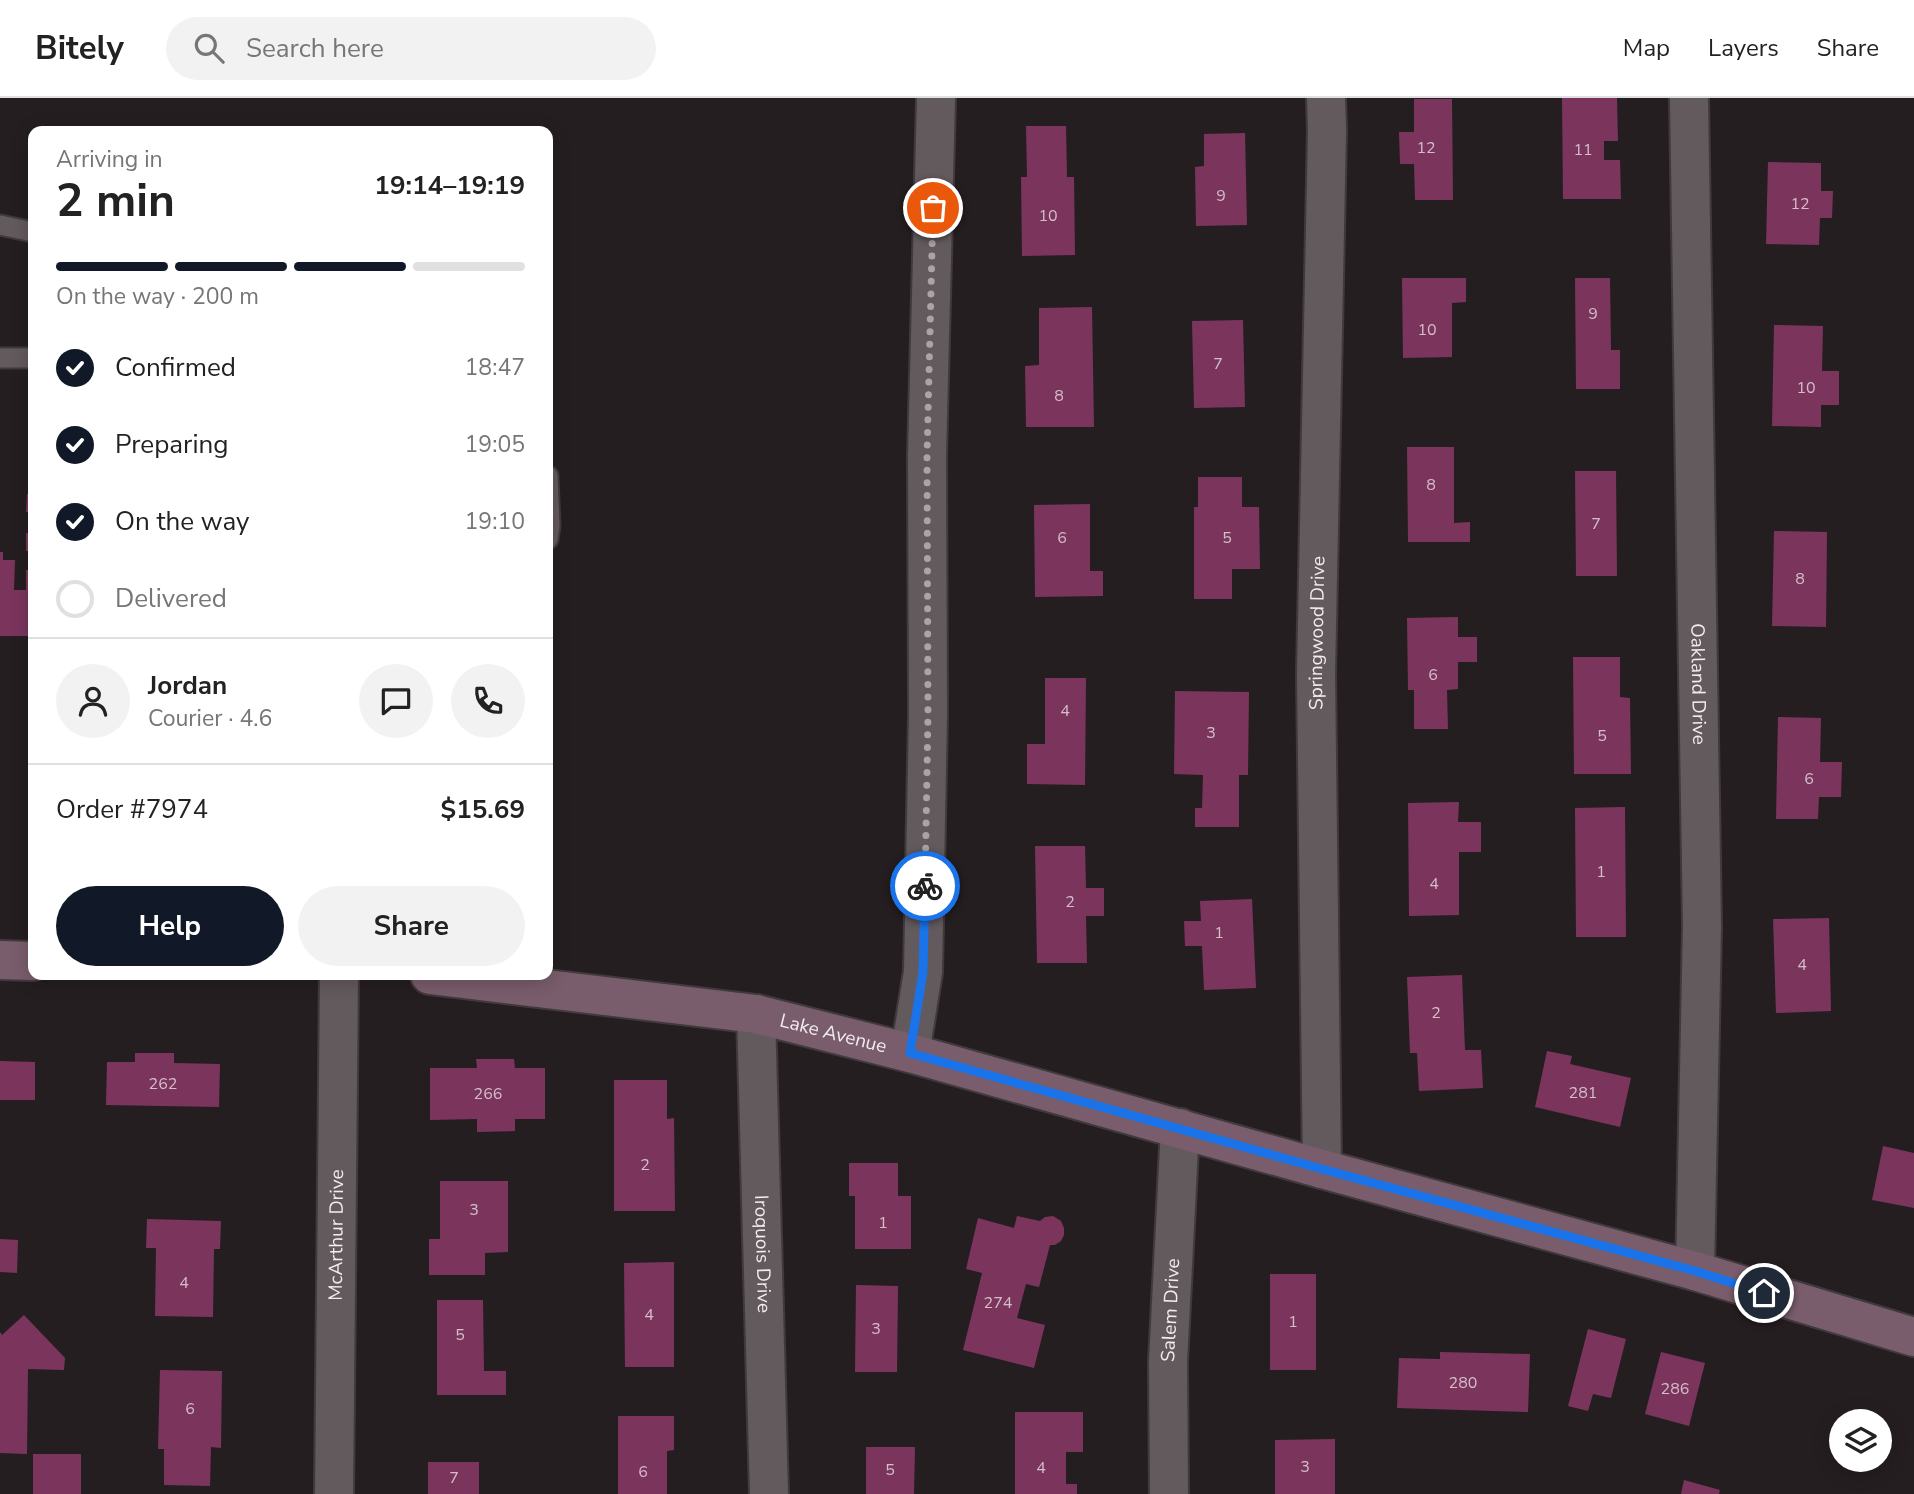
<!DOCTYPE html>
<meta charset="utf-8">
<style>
:root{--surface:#fff;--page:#f2f2f2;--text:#222;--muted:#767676;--line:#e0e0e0;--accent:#111827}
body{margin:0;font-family:"Nunito Sans",sans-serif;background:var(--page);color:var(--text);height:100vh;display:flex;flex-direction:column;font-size:26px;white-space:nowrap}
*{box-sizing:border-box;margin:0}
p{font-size:23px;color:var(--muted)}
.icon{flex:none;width:38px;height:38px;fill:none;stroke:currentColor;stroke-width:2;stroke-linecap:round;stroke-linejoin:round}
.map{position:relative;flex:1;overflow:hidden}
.panel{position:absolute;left:28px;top:28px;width:525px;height:854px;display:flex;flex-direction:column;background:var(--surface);border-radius:14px;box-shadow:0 4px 18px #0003}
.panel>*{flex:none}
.fabs{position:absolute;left:1829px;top:1311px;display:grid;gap:14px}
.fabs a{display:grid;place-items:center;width:63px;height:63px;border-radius:50%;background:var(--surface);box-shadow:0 4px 18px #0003;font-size:35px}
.pin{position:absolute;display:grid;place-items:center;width:60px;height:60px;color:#fff;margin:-30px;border:4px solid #fff;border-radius:50%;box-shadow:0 2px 7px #0007}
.courier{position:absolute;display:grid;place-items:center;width:70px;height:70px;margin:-35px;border:5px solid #1a73e8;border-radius:50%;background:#fff;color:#222;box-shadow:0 2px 9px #0007}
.head em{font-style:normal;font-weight:700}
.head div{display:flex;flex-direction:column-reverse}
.head{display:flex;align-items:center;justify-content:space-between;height:119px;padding:0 28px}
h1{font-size:46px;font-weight:700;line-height:52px}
.bar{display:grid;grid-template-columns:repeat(4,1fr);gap:10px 7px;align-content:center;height:84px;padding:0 28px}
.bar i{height:9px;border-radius:5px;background:var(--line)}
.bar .current{background:var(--accent)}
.bar p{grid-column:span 4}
.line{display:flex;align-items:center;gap:18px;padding:0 28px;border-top:2px solid var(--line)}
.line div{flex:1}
.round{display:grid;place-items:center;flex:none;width:74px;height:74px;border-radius:37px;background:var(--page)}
ol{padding:0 28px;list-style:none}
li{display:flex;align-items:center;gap:21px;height:77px}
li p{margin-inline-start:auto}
li .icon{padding:7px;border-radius:50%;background:var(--accent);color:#fff;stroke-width:4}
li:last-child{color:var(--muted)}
li i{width:38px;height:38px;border:4px solid var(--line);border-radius:50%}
.primary-button{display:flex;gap:14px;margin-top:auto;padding:14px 28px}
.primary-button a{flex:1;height:80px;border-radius:42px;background:var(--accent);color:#fff;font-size:28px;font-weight:700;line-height:80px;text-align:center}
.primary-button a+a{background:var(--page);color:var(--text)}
header{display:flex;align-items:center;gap:42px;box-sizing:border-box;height:98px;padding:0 35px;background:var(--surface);border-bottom:2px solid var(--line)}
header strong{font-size:33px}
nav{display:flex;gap:38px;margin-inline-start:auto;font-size:24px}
.search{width:490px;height:63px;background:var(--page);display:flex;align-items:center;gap:18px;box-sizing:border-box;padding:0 24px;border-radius:38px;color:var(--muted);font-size:26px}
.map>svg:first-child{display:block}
.building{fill:#7b355d}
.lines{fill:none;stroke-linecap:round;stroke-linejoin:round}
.lane-casing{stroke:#403a3d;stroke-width:23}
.street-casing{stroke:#403a3d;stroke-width:42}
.secondary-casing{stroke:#403a3d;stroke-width:42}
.lane{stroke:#635a5e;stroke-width:19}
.street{stroke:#635a5e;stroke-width:38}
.secondary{stroke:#7a5d6c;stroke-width:38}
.done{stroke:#aaa4a6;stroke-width:7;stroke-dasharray:0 12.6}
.route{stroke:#1a73e8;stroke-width:9}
.labels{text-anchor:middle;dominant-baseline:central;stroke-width:7;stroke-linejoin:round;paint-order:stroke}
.number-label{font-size:16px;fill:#d4beca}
.street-label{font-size:19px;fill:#f1ecee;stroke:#251e21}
</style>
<header>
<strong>Bitely</strong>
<div class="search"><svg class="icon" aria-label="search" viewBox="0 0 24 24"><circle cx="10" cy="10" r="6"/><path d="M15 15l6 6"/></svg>Search here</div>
<nav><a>Map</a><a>Layers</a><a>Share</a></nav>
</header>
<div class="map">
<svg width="1914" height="1396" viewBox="0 0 1914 1396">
<rect width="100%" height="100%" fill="#251e21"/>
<!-- building -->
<g class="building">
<path d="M1562,0H1617L1618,43H1604V62H1620L1621,101H1563Z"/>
<path d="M1414,1H1452L1453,102H1415L1414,66H1400L1399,34H1414Z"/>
<path d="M1026,28H1066L1067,79H1074L1075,157L1022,158L1021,79H1027Z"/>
<path d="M1245,35L1247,127L1196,128L1195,69L1204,68V36Z"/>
<path d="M1768,64L1821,65V93H1833L1832,120H1820L1819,147L1766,146Z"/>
<path d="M1402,180H1466V204L1452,205V259L1403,260Z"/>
<path d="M1575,180H1610L1611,252H1620V291H1576Z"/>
<path d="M1092,209L1094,329H1026L1025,268L1039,267V210Z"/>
<path d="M1243,222L1245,309L1194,310L1192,223Z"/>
<path d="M1774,227L1823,228L1822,273H1839V307H1821V329L1772,328Z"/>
<path d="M1407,349H1454V425L1470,424V444H1408Z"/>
<path d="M1575,373H1616L1617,478H1576Z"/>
<path d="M1198,379H1242V409H1259L1260,471H1232V501H1194V409H1198Z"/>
<path d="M27,396H33V414H26Z"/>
<path d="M1090,406V473H1103V498L1035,499L1034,407Z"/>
<path d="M1774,433L1827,434L1826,529L1772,528Z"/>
<rect x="26" y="435" width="7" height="18"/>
<path d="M0,454H3V462H15L14,492H26V472H33V516H31V538H0Z"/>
<path d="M1458,519V539H1477V564H1458V591L1447,592L1448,631H1414V592H1408L1407,520Z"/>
<path d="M1573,559H1620V599L1630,600L1631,676H1574Z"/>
<path d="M1045,580H1086L1085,687L1027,686V646H1045Z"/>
<path d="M1175,593L1249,594L1248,677H1239V729H1195V710H1202L1203,677L1174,676Z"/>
<path d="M1778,619L1821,620L1820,664H1842L1841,699H1819L1818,721H1776Z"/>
<path d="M1459,704L1458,724H1481V754H1459V817L1409,818L1408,705Z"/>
<path d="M1625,709L1626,839H1576L1575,710Z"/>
<path d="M1035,748H1085L1086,790H1104V818H1086L1087,865H1037Z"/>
<path d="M1252,801L1256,890L1204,892L1202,848H1185L1184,823H1201L1200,803Z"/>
<path d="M1829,820L1831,913L1776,915L1773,821Z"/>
<path d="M1462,877L1465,952H1481L1483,990L1419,993L1417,955H1410L1407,879Z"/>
<path d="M1547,953L1572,958L1570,966L1631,980L1620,1029L1535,1009Z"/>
<path d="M135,955H174V965L220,966L219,1009L106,1007L107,964H135Z"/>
<path d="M476,961H514L515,970H545V1021H515V1033L477,1034V1021L430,1022V970H477Z"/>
<path d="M0,963L35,964V1002H0Z"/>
<path d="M614,982H667V1021L674,1020L675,1113H614Z"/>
<path d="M1883,1048L1914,1055V1110L1872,1102Z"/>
<path d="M849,1065H898V1098H911V1151H855V1098H849Z"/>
<path d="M440,1083H508V1154L485,1155V1177H429V1141H440Z"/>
<path d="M1017,1118L1040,1123L1045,1119L1053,1118L1061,1123L1064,1130V1137L1061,1143L1055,1147H1050L1039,1189L1026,1186L1017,1220L1045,1227L1034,1270L963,1252L982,1175L966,1171L978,1120L1014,1130Z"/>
<path d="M147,1121L221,1123L220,1151H214L213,1219L155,1218L156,1150H146Z"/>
<path d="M0,1141L18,1142L17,1175L0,1174Z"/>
<path d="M674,1164V1269H625L624,1165Z"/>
<rect x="1270" y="1176" width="46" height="96"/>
<path d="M856,1187L898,1188L897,1274H855Z"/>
<path d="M437,1202H483L484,1273H506V1297H437Z"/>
<path d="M24,1217L65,1260L64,1272L28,1271L27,1356L0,1355V1234L2,1237Z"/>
<path d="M1588,1231L1626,1241L1611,1300L1593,1296L1588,1313L1568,1308Z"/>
<path d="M1440,1254L1530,1256L1528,1314L1397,1310L1399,1260L1440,1261Z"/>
<path d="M1661,1254L1705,1265L1689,1328L1645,1316Z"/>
<path d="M160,1272L222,1273L221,1350L211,1349L210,1388L164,1387V1351H158Z"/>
<path d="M1015,1314H1083V1354H1066V1386H1077V1396H1015Z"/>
<path d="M618,1318H674V1352L667,1353V1396H618Z"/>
<path d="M1335,1341V1396H1275V1342Z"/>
<path d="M866,1349H915L914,1396H866Z"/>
<rect x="33" y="1356" width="48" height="40"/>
<rect x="428" y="1364" width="51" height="32"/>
<path d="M1684,1382L1720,1392L1719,1396H1681Z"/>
</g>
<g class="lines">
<!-- lane casing -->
<g class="lane-casing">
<g id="lane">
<path d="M0,127L33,134"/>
<path d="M0,260H33"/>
<path d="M548,378L550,428L548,441"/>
</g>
</g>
<!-- street casing -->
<g class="street-casing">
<g id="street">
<path id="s1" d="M1689,0L1702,829L1695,1173"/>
<path id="s2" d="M756,916L769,1396"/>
<path d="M910,955L923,874L928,616L927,358L936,0"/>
<path id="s3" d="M1322,1071L1316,576L1327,32L1326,0"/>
<path id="s4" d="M334,1396L339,877"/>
<path id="s5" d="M1169,1396L1168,1264L1180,1030"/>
</g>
</g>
<!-- secondary casing -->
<g class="secondary-casing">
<g id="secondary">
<path d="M0,862L33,863"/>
<path id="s6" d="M430,877L756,916L910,955L1322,1071L1695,1173L1914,1239"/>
</g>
</g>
<!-- lane -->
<use href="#lane" class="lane"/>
<!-- street -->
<use href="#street" class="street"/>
<!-- secondary -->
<use href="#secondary" class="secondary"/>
</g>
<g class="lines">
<!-- done -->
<path class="done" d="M925,788L928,616L927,358L933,110"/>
<!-- route -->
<path class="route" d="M925,788L923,874L910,955L1322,1071L1695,1173L1764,1195"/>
</g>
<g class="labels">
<!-- number labels -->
<g class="number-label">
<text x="1426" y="50">12</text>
<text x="1583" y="52">11</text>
<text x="1221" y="98">9</text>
<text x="1800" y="106">12</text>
<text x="1048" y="118">10</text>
<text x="1593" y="216">9</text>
<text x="1427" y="232">10</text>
<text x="1218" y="266">7</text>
<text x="1806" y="290">10</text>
<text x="1059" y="298">8</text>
<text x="1431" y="387">8</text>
<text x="1596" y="426">7</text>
<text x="1062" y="440">6</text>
<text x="1227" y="440">5</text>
<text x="1800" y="481">8</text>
<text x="1433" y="577">6</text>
<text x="1065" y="613">4</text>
<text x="1211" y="635">3</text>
<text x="1602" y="638">5</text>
<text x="1809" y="681">6</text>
<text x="1601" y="774">1</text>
<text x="1434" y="786">4</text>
<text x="1070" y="804">2</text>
<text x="1219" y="835">1</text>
<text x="1802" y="867">4</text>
<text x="1436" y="915">2</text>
<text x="163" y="986">262</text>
<text x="1583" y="995">281</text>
<text x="488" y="996">266</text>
<text x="645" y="1067">2</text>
<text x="474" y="1112">3</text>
<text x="883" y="1125">1</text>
<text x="184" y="1185">4</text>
<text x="998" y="1205">274</text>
<text x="649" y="1217">4</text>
<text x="1293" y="1224">1</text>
<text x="876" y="1231">3</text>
<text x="460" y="1237">5</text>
<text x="1463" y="1285">280</text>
<text x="1675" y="1291">286</text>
<text x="190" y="1311">6</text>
<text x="1305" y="1369">3</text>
<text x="1041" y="1370">4</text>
<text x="890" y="1372">5</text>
<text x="643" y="1374">6</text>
<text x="454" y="1380">7</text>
</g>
<!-- street labels -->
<g class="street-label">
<text stroke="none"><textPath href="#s3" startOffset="536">Springwood Drive</textPath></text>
<text stroke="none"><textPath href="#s1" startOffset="586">Oakland Drive</textPath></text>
<text stroke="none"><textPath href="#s6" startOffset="408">Lake Avenue</textPath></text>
<text stroke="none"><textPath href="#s4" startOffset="259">McArthur Drive</textPath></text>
<text stroke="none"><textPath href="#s2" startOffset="240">Iroquois Drive</textPath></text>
<text stroke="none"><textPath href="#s5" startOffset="184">Salem Drive</textPath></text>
</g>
</g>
</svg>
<div class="fabs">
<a><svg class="icon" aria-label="layers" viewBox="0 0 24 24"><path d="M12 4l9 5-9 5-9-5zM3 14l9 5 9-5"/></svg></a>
</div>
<div class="pin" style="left:933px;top:110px;background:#ea580c"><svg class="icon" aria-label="bag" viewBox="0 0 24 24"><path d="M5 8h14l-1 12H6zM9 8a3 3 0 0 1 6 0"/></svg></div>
<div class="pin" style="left:1764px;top:1195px;background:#1f2937"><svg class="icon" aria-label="home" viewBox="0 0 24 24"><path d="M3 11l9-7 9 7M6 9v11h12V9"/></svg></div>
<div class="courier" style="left:925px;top:788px"><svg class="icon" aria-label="bike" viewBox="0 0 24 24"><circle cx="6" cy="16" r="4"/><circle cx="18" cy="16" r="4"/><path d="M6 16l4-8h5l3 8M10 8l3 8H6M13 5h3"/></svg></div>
<section class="panel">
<div class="head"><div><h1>2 min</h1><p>Arriving in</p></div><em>19:14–19:19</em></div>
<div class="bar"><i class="current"></i><i class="current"></i><i class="current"></i><i></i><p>On the way · 200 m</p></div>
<ol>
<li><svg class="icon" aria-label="check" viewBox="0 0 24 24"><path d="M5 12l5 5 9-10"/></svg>Confirmed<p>18:47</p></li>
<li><svg class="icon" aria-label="check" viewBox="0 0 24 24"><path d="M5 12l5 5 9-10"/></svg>Preparing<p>19:05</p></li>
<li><svg class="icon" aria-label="check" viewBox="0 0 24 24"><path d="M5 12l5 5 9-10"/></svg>On the way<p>19:10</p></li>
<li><i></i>Delivered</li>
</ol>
<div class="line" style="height:126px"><a class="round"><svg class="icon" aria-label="person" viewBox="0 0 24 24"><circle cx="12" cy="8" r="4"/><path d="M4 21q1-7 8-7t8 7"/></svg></a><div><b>Jordan</b><p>Courier · 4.6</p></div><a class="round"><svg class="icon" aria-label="chat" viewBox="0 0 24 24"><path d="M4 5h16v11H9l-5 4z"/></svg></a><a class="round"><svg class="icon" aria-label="phone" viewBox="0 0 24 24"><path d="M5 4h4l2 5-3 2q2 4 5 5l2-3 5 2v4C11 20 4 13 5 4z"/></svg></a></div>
<div class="line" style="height:91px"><div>Order #7974</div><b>$15.69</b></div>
<div class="primary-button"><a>Help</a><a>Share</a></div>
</section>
</div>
